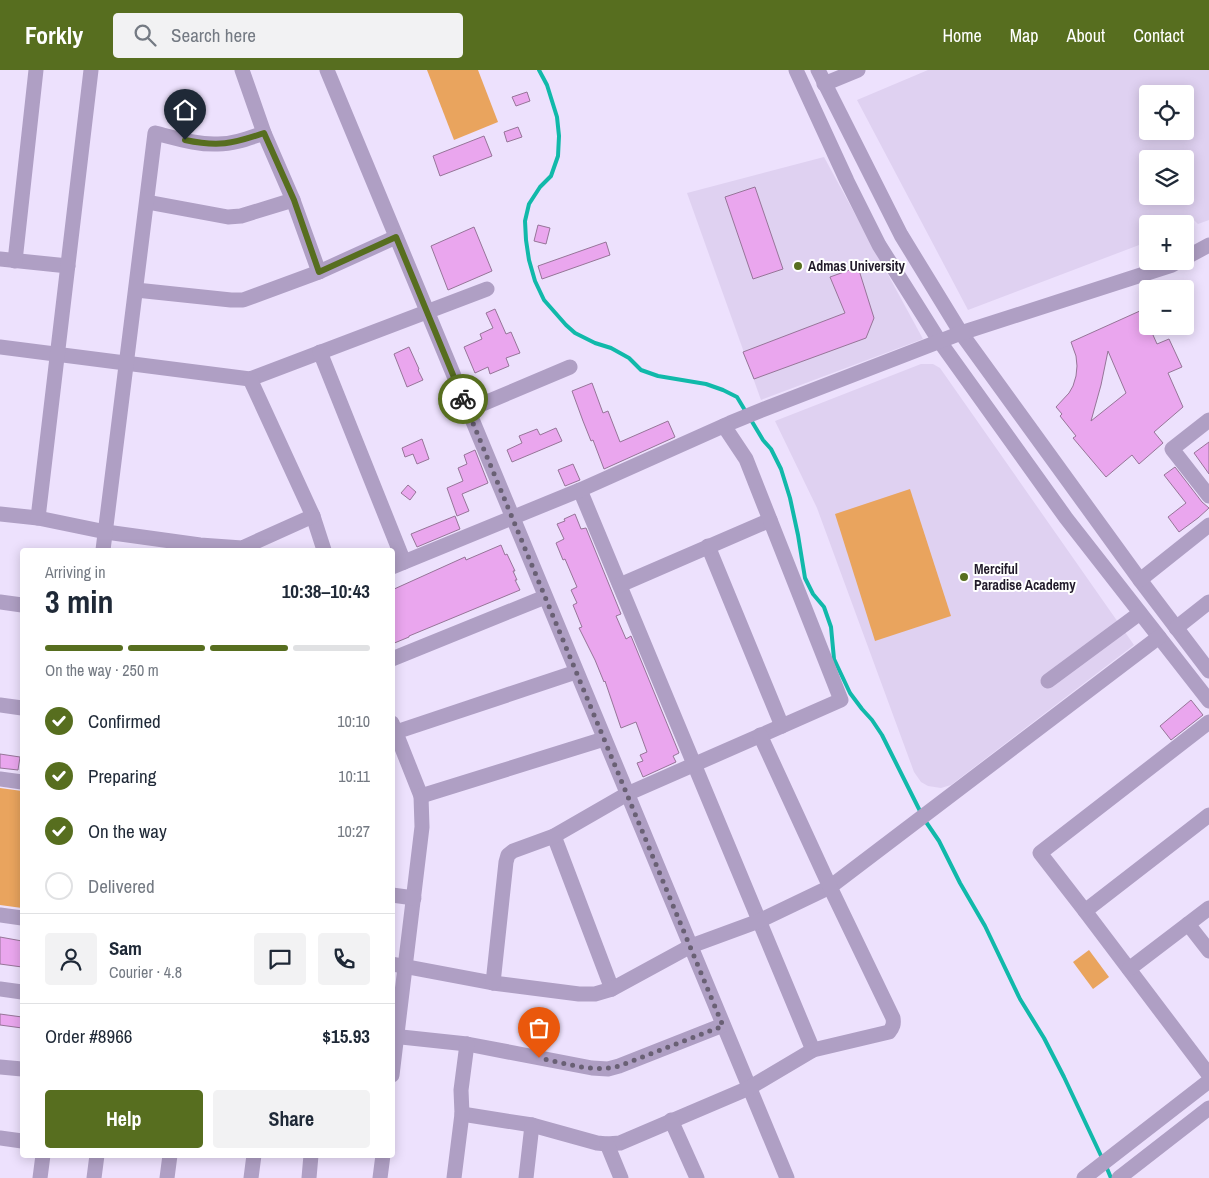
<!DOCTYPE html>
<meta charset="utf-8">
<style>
:root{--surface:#fff;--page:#f2f2f3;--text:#1f2937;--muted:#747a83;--line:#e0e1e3;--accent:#576e1f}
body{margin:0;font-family:"Archivo Narrow",sans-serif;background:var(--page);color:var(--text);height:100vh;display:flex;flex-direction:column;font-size:19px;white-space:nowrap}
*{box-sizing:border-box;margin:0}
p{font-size:16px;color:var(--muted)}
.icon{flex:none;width:28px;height:28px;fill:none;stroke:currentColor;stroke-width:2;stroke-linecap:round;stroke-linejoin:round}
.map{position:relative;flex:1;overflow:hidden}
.panel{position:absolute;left:20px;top:478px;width:375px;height:610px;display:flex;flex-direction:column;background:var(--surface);border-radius:5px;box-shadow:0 2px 12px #0003}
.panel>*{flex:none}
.controls{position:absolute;left:1139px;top:15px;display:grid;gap:10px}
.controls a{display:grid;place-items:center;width:55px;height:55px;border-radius:5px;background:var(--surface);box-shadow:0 2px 12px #0003;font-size:25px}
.pin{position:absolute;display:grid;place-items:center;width:42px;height:42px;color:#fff;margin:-51px -21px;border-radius:50% 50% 50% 0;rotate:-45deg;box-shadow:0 0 5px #0007}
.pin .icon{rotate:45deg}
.courier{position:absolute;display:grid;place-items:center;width:50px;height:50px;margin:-25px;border:4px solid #576e1f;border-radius:50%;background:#fff;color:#222;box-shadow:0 1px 6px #0007}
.head em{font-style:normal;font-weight:700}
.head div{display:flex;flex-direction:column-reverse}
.head{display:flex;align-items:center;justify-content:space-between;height:85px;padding:0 25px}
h1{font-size:32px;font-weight:700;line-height:38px}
.bar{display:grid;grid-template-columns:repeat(4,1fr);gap:8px 5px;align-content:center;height:60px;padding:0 25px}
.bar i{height:6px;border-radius:4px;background:var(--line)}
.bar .active{background:var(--accent)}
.bar p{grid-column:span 4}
.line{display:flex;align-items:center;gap:12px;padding:0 25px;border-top:1px solid var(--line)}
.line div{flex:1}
.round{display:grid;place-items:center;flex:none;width:52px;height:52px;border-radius:5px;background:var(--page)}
ol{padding:0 25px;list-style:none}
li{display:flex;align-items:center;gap:15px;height:55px}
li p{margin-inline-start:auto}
li .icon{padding:5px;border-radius:50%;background:var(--accent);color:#fff;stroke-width:4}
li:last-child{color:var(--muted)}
li i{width:28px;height:28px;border:2px solid var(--line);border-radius:50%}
.cta{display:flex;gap:10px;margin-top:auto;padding:10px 25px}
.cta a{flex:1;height:58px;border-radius:5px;background:var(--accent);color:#fff;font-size:20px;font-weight:700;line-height:58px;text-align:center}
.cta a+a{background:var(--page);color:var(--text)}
header{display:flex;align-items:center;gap:30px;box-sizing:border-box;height:70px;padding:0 25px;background:var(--accent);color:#fff}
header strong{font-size:24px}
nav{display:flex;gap:28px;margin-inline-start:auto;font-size:18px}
.search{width:350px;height:45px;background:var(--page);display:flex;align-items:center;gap:12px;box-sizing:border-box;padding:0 18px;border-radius:5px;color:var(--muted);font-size:19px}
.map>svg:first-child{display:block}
.built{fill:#dfd1f1;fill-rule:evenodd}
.green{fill:#e9a45e}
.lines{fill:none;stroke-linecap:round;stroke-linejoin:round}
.stream{stroke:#11b9aa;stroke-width:4}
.building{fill:#eaa6ee;stroke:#967598;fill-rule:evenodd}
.minor{stroke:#af9fc4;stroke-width:15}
.done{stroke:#696074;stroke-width:5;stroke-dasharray:0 9}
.route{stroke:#576e1f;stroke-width:6}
.poi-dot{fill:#576e1f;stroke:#fff;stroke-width:2}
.labels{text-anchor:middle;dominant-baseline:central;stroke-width:4;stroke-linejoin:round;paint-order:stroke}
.poi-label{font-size:14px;font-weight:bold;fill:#221b2b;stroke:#fff;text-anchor:start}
</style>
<header>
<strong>Forkly</strong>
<div class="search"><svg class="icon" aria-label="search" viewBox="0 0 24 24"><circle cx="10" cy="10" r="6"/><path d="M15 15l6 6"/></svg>Search here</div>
<nav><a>Home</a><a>Map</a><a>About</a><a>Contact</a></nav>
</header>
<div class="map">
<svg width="1209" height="1108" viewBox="0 0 1209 1108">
<rect width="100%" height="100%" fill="#ede1fd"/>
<!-- built -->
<g class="built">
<path d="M928,0H1209V150L1198,154L1193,149L1185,147L1169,154H1148L1147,172L968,240L857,30ZM1148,24H1185V61H1148ZM1148,89H1185V126H1148Z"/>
<path d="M824,87L923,269L761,330L687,123Z"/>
<path d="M921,294H933L940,298L1134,575L951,715L941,718L928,716L921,712L914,702L817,438L775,351Z"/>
</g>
<!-- green -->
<g class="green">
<path d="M427,0H478L498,52L454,70Z"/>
<path d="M910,419L951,546L875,571L835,444Z"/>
<path d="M0,718L22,721V838L0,835Z"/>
<path d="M1089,880L1109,907L1093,919L1073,892Z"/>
</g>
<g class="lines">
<!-- stream -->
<g class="stream">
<path d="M539,0L547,15L557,47L559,66L558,86L551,106L540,117L529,134L525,151L526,170L529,190L535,211L544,230L566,255L575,263L595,273L611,278L629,288L641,300L658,306L706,314L723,320L737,327L746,342"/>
<path d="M751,350L763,370L771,379L781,399L790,428L798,465L805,508L813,524L824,537L831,557L834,589L850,623L862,639L872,650L882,665L921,743"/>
<path d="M924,749L939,771L960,813L985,856L1020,929L1044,968L1064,1007L1103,1090"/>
<path d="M1106,1096L1111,1108"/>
</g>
</g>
<!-- building -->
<g class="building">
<path d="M527,22L530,31L516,36L512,27Z"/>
<path d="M518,57L522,67L507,72L504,62Z"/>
<path d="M484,66L492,86L440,106L433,86Z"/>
<path d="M755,117L783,199L753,209L725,127Z"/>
<path d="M538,155L550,158L546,174L534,171Z"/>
<path d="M474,157L492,201L448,220L431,176Z"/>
<path d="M606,172L610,185L542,209L538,196Z"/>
<path d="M858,197L874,248L866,268L754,309L743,282L845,243L830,207Z"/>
<path d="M495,239L506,264L511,262L520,283L506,288L509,296L490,304L488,297L475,303L464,277L482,269L480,264L493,258L486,243Z"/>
<path d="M1142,240L1148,252V256H1149L1157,274L1169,269L1182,297L1168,303L1183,337L1154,362L1163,373L1139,394L1132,385L1106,407L1073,368L1076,366L1060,346L1062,344L1056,337L1069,323L1073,316L1076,306L1077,296L1076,286L1071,272ZM1108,281L1126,323L1091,351L1101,315Z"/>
<path d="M409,277L419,299L418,300L423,310L407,317L394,284Z"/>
<path d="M592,313L603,343L608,341L620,372L668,351L675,367L604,399L593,370L591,371L583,351L572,321Z"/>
<path d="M556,358L562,371L512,392L507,380L522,373L519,366L537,359L540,365Z"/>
<path d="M422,369L429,389L417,394L413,384L405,387L402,378Z"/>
<path d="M1209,372V404L1194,383Z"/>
<path d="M475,380L488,413L462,424L469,441L457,446L447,418L463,411L458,398L467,394L464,385Z"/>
<path d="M573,394L580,410L565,416L558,400Z"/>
<path d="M1175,397L1202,432L1209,438L1198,448L1179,462L1168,447L1186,433L1164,405Z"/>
<path d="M408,415L416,422L410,430L401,423Z"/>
<path d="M575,444L581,459L586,458L621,544L616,546L626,569L631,566L679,683L673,686L676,692L643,707L637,693L643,691L640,685L647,682L636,652L621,658L605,611L604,612L595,590L579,558L582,557L573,535L577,533L571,520L577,517L565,489L563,490L556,473L564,469L557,454L565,451L564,449Z"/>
<path d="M455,446L460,459L417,477L411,464Z"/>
<path d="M501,475L505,485L507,484L515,501H513L517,510H515L520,520L409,566V567L392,574V520L465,487L466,490Z"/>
<path d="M1191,630L1203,645L1171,670L1160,656Z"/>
<path d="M0,684L20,687L18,700L0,698Z"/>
<path d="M0,867L22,871V897L0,894Z"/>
<path d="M0,944L22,947V958L0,955Z"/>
</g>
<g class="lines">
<!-- minor -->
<g class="minor">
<path d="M242,0L264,63L293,130L319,202"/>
<path d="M327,0L787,1108"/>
<path d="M796,0L847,111L879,175L940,272L1066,448L1209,631"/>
<path d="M818,0L901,165L961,263L1140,510L1209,601"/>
<path d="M824,14L858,0"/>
<path d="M147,132L228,147L241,146L293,130"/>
<path d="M1185,188L1209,175"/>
<path d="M0,189L68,196"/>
<path d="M15,191L36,0"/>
<path d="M136,220L231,230H243L319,202L396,167"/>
<path d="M0,277L250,309L487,219"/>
<path d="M320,282L404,492"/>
<path d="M250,309L313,446L324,480"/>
<path d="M468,340L570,297"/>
<path d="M1209,350L1172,379L1209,426"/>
<path d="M580,420L813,980"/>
<path d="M0,444L38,448L106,462L200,475L242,478L313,446"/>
<path d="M38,448L91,0"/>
<path d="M708,476L782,656"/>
<path d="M103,480L155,63C176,68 197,75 218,74C234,74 249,68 264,63"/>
<path d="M392,497L580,420L730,353L767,338L961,263L1172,195L1179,191"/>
<path d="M1140,510L1209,455"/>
<path d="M620,515L770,450"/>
<path d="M0,532L22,535"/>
<path d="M1176,558L1209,532"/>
<path d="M392,589L545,527"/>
<path d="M1048,611L1140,543"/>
<path d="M0,635L22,638"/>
<path d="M1209,652L1040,783L1085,841L1209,1005"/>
<path d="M392,653L421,726L422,757L392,1005"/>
<path d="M396,662L576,602"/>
<path d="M0,709L22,712"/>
<path d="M421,726L604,669"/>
<path d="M554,766L612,919"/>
<path d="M392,825L414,828"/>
<path d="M1085,841L1209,745"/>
<path d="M0,845L22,848"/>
<path d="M1188,854L1209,881"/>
<path d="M392,894L493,913L579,924H595L612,919L691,876L759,851L830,817L1159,567"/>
<path d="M1129,899L1209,838"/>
<path d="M493,913L506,792L508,785L513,781L554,766L627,724L841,630L746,389L724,356"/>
<path d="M0,919L22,922"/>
<path d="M392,966L467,974L592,998L608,999L619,996L723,955"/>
<path d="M0,997L22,999"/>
<path d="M462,1044L532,1055L597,1073L607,1074L620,1073L749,1018L813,980L889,962C893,957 894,954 893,948L830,817L760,665"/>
<path d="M671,1050L697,1108"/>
<path d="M0,1068L22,1071"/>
<path d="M607,1074L621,1108"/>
<path d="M40,1108L43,1085"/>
<path d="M94,1108L97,1085"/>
<path d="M167,1108L170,1085"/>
<path d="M251,1108L254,1085"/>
<path d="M309,1108L311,1085"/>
<path d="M380,1108L383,1085"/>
<path d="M454,1108L462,1044L461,1020L467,974"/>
<path d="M526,1108L532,1055"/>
<path d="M1084,1108L1209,1011"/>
<path d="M1119,1108L1209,1038"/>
</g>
</g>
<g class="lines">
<!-- done -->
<path class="done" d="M463,329L723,956L619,996C593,1003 565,993 539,988"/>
<!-- route -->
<path class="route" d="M185,70C218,77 232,74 264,63L294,130L319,202L396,167L463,329"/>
</g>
<!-- markers -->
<g class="poi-dot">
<circle cx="798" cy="196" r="5"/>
<circle cx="964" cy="507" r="5"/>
</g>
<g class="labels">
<!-- poi labels -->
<g class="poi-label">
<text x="808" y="196">Admas University</text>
<text x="974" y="499">Merciful<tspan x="974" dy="16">Paradise Academy</tspan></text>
</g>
</g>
</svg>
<div class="controls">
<a><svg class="icon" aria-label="locate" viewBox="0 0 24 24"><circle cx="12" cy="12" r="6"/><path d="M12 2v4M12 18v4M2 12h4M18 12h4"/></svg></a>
<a><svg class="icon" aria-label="layers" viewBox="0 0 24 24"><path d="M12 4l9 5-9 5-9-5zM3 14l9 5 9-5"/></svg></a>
<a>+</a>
<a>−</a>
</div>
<div class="pin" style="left:539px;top:988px;background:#ea580c"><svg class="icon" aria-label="bag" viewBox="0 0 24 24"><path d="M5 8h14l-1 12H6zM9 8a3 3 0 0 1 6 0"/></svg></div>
<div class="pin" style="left:185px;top:70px;background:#1f2937"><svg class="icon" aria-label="home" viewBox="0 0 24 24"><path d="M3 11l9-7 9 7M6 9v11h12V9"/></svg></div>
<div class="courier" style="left:463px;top:329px"><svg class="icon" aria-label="bike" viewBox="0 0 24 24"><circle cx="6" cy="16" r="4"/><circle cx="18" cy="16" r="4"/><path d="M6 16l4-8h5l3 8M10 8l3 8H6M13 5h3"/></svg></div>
<section class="panel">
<div class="head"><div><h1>3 min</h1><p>Arriving in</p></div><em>10:38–10:43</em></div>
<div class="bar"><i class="active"></i><i class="active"></i><i class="active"></i><i></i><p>On the way · 250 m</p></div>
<ol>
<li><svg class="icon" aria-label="check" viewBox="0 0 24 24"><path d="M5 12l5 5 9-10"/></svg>Confirmed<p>10:10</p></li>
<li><svg class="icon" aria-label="check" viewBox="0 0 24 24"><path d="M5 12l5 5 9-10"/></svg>Preparing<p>10:11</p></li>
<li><svg class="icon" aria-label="check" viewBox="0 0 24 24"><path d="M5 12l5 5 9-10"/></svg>On the way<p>10:27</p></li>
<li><i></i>Delivered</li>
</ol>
<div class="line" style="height:90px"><a class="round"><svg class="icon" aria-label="person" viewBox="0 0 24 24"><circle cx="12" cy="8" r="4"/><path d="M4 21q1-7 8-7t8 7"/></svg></a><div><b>Sam</b><p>Courier · 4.8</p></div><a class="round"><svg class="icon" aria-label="chat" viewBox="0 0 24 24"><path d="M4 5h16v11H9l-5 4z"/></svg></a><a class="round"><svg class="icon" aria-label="phone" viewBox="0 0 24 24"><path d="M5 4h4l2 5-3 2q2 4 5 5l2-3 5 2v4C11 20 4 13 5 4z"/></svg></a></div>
<div class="line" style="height:65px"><div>Order #8966</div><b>$15.93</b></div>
<div class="cta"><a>Help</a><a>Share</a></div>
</section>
</div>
